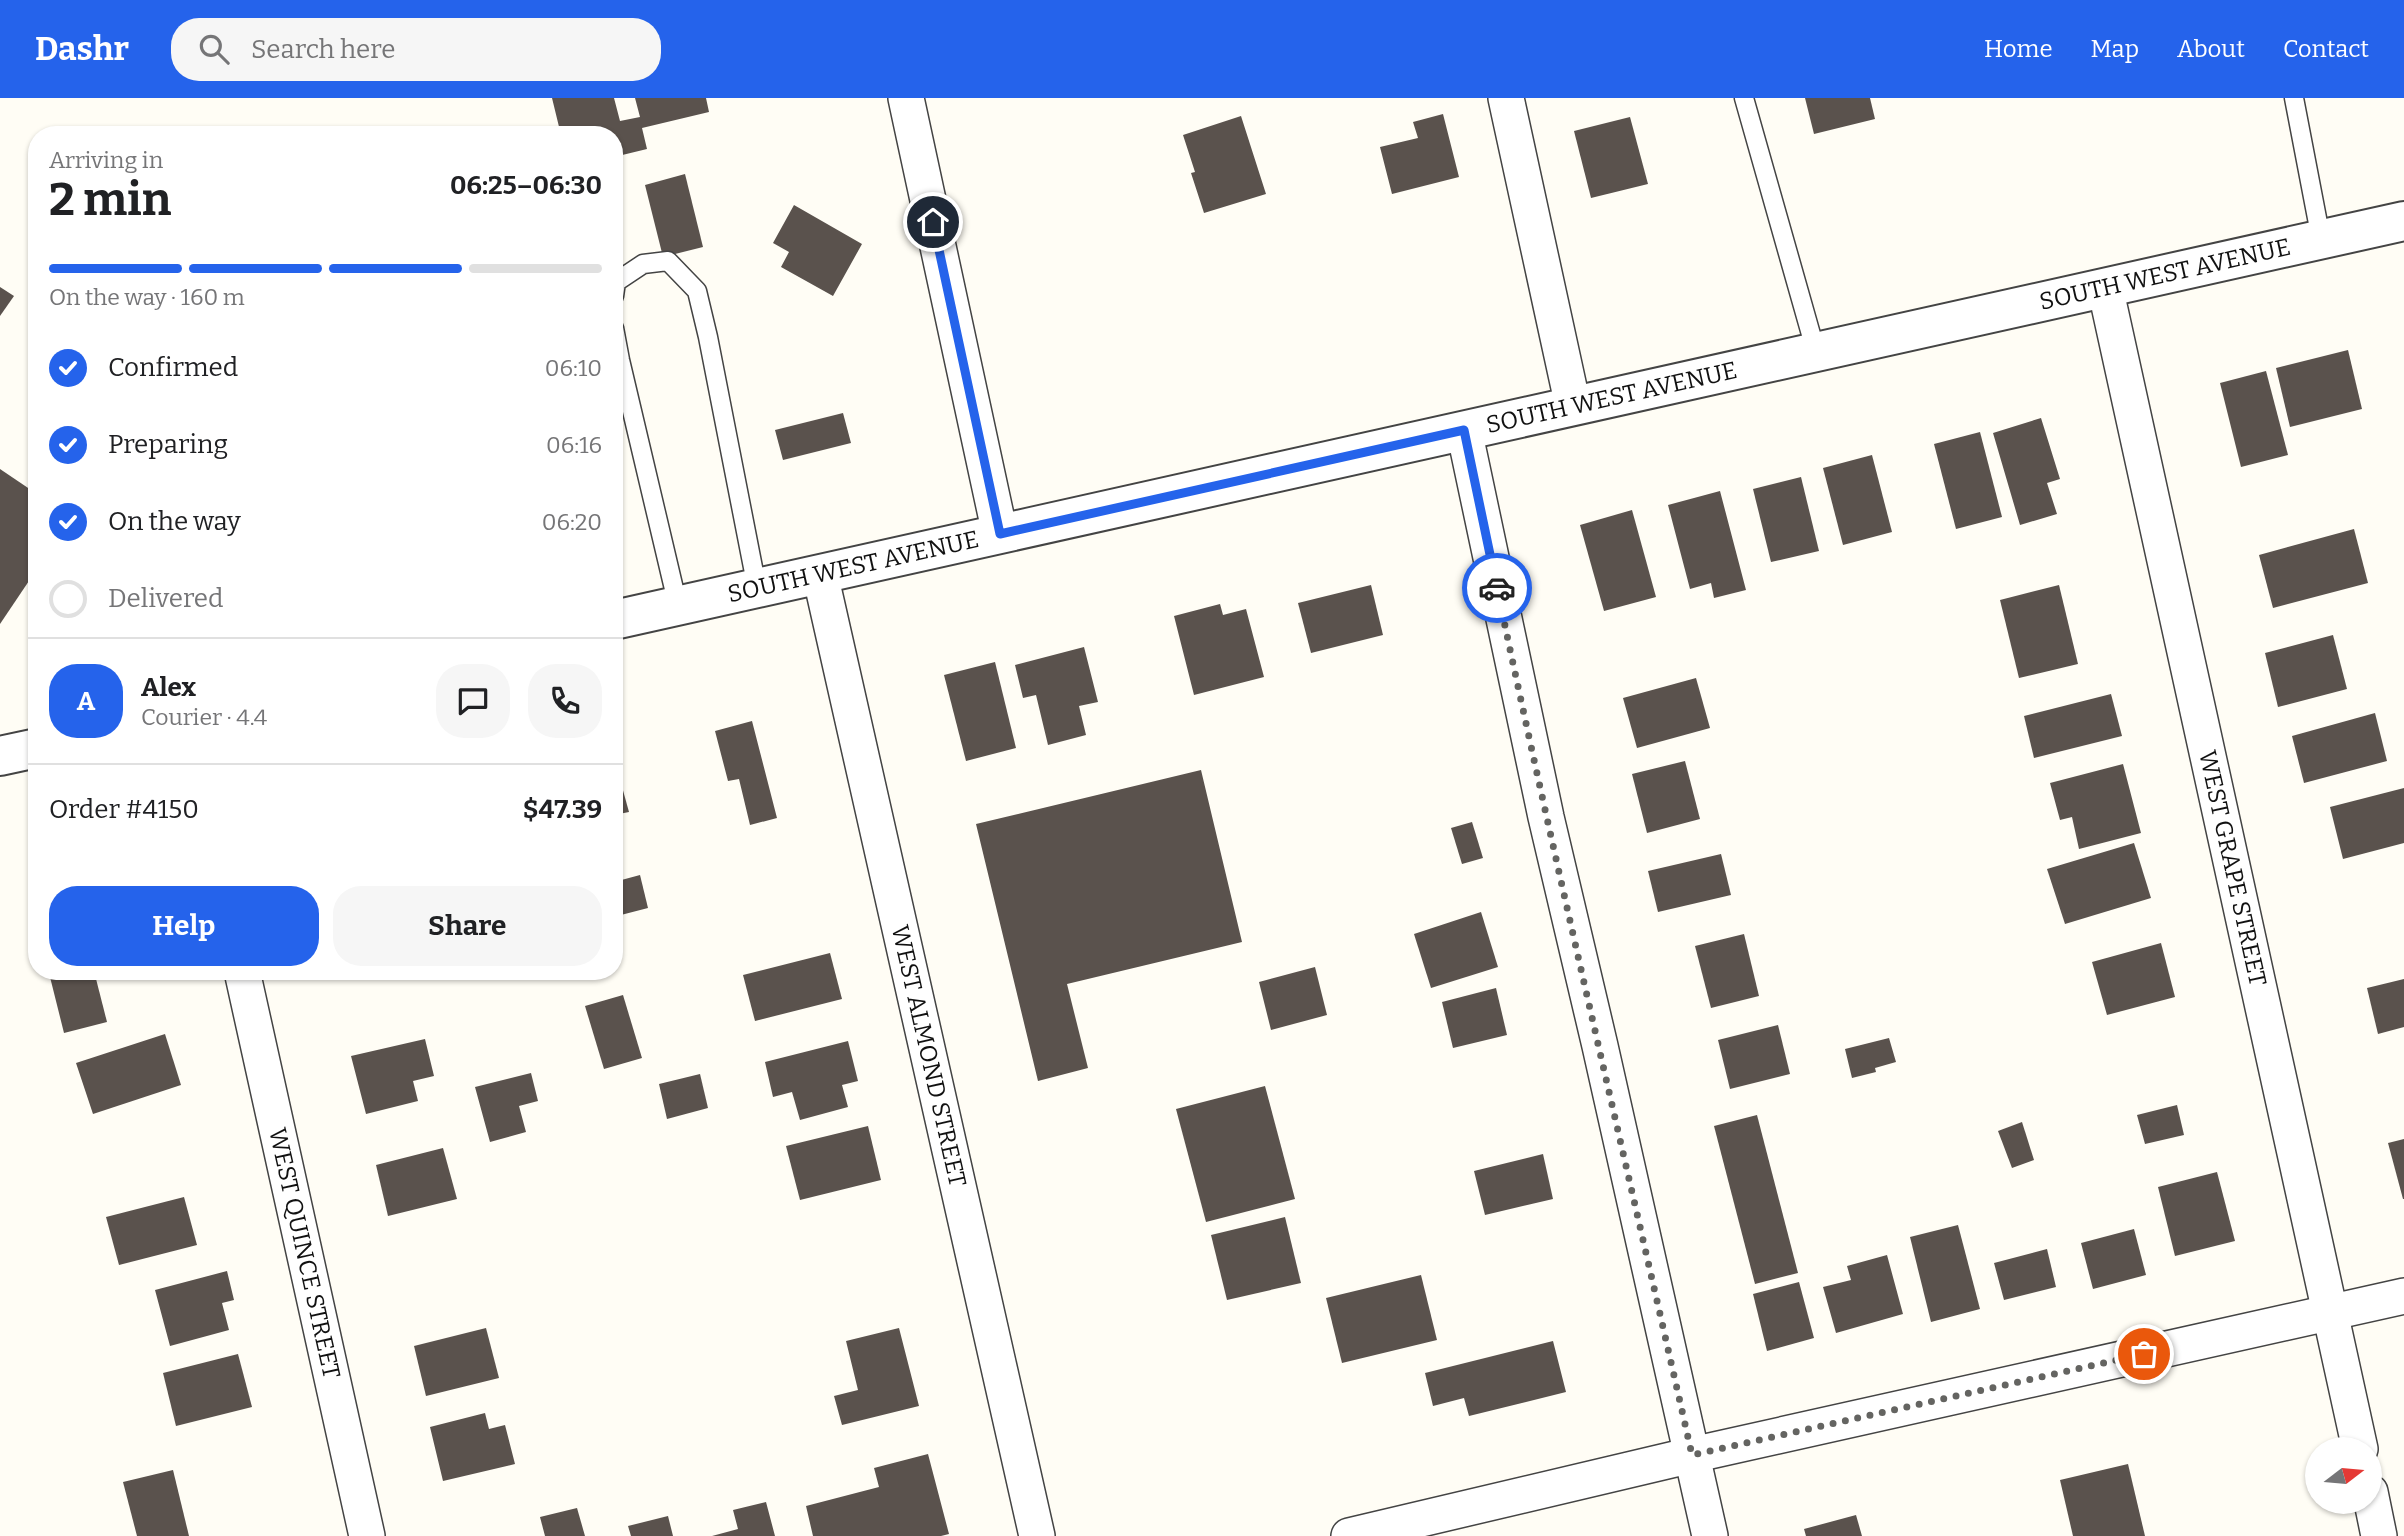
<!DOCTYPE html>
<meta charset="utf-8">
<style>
:root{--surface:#fff;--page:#f6f6f6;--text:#202124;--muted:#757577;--line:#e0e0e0;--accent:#2563eb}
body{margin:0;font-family:Bitter,serif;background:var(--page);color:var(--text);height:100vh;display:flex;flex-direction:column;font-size:26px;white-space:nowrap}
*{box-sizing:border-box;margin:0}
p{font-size:23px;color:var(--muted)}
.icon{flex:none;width:38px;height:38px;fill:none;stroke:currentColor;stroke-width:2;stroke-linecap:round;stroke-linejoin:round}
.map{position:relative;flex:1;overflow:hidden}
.drawer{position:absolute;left:28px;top:28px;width:595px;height:854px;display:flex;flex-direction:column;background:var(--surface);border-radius:28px;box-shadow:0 2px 5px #0004}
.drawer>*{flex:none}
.needle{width:46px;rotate:74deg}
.tools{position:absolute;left:2305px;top:1339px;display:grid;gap:14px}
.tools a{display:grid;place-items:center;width:77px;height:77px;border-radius:50%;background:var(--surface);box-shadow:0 2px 5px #0004;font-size:35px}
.pin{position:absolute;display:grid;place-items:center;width:60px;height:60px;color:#fff;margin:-30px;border:4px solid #fff;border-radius:50%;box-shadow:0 2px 7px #0007}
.courier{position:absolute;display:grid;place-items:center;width:70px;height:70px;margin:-35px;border:5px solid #2563eb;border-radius:50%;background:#fff;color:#222;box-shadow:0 2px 9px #0007}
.headline em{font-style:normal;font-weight:700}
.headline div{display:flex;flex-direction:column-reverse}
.headline{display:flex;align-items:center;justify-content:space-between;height:119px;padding:0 21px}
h1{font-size:46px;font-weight:700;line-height:52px}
.bar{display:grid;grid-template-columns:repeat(4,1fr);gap:10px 7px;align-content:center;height:84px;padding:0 21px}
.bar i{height:9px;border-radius:5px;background:var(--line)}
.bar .selected{background:var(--accent)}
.bar p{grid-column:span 4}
.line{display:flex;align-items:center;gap:18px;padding:0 21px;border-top:2px solid var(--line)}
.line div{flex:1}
.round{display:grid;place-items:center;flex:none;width:74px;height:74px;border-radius:28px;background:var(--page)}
ol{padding:0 21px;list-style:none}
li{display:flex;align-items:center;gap:21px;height:77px}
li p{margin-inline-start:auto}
li .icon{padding:7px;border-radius:50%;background:var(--accent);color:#fff;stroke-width:4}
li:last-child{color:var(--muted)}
li i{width:38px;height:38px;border:4px solid var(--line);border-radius:50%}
.button{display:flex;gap:14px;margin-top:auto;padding:14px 21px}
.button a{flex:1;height:80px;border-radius:28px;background:var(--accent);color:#fff;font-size:28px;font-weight:700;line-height:80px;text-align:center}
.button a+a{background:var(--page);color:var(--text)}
header{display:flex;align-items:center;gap:42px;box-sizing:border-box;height:98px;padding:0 35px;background:var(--accent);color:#fff}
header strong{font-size:33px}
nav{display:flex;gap:38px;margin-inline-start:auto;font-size:24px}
.search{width:490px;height:63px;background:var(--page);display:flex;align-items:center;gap:18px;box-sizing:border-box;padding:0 24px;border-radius:28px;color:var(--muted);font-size:26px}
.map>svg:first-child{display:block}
.building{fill:#5a524d}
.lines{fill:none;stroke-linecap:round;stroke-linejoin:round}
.service-casing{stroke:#444;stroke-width:21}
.minor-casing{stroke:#444;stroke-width:38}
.tertiary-casing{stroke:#444;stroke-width:42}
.service{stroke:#fff;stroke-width:18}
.minor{stroke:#fff;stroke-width:35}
.tertiary{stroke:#fff;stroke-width:38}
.done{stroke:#646461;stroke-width:7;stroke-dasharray:0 12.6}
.route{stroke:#2563eb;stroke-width:9}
.labels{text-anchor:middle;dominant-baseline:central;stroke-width:7;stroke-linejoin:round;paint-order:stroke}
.street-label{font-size:24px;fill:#111;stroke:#fff}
</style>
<header>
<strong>Dashr</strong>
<div class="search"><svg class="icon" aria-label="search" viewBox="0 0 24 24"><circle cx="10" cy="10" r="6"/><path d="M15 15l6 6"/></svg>Search here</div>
<nav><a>Home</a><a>Map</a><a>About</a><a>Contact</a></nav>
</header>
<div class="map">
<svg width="2404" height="1438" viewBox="0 0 2404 1438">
<rect width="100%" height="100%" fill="#fffdf5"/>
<!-- building -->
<g class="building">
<path d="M552,0H614L620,23L640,19L635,0H706L709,14L642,30L647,51L614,59V37H561Z"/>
<path d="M1805,0H1870L1875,21L1814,36Z"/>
<path d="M1443,16L1459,79L1392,96L1380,49L1418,40L1413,24Z"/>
<path d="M1241,18L1266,96L1204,115L1191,75L1195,74L1183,37Z"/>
<path d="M1630,19L1648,86L1591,100L1574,33Z"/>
<path d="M685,76L703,149L663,159L645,87Z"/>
<path d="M794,107L862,146L833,198L781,169L789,154L773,145Z"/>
<path d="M0,189L14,198L0,218Z"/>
<path d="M2348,252L2362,311L2290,329L2276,270Z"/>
<path d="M2266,273L2288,357L2241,369L2220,285Z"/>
<path d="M843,315L851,345L783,362L775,332Z"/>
<path d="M2041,320L2060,381L2047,385L2057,416L2020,427L1993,335Z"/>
<path d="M1980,334L2002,419L1956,431L1934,346Z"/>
<path d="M1872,357L1892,434L1843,447L1823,370Z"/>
<path d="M0,371L37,396V471L0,526Z"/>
<path d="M1801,379L1819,453L1771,464L1753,391Z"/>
<path d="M1720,393L1746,492L1714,500L1711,485L1690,491L1668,407Z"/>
<path d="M1632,412L1656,499L1604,513L1580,427Z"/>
<path d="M2354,431L2368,485L2273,510L2259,457Z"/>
<path d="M1371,487L1383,537L1311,555L1298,505Z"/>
<path d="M2059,487L2078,566L2019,580L2000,502Z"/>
<path d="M1220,506L1223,517L1246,511L1264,579L1194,597L1174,518Z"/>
<path d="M2333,537L2347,591L2278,609L2265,555Z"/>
<path d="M1084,549L1098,604L1079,608L1086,637L1048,647L1036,597L1023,600L1015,567Z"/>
<path d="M995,564L1016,650L966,663L944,577Z"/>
<path d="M1696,580L1710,630L1637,650L1623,600Z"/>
<path d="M2111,596L2122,638L2034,660L2024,618Z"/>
<path d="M2375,615L2387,663L2304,685L2292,638Z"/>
<path d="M752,623L777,720L750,727L739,681L728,683L715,633Z"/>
<path d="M614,660L629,714L614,717Z"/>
<path d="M1685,663L1700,721L1647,735L1632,676Z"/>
<path d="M2123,666L2141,735L2079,751L2072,719L2060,722L2050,685Z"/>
<path d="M1201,672L1242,844L1067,886L1088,970L1038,983L976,726Z"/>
<path d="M2404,690V745L2343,761L2330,709Z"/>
<path d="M1472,724L1483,760L1462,766L1451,730Z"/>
<path d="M2134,745L2151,800L2065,826L2047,771Z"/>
<path d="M1721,756L1731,797L1658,814L1648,773Z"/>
<path d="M640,777L648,810L617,818L614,807V784Z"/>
<path d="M1481,814L1498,869L1431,890L1414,836Z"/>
<path d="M1744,836L1759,898L1711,910L1695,848Z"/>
<path d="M2161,845L2175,899L2107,917L2092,864Z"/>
<path d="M830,855L842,901L755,923L743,877Z"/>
<path d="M1315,869L1327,917L1271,932L1259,884Z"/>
<path d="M72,873H94L107,924L64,935L50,879Z"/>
<path d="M2404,881V929L2378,936L2367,890Z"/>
<path d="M1496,890L1507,937L1453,950L1442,904Z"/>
<path d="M623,897L642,960L604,971L585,908Z"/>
<path d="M1778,927L1790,976L1730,991L1718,942Z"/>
<path d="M165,936L181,987L93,1016L76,965Z"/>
<path d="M1889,940L1896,964L1875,970L1876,974L1852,980L1845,951Z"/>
<path d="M425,941L434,978L413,983L418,1003L366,1016L351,958Z"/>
<path d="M848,943L858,983L842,987L848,1009L800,1022L792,994L773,999L765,964Z"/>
<path d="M531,975L538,1003L519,1008L526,1034L490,1044L475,989Z"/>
<path d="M700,976L708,1010L667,1021L659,986Z"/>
<path d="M1265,988L1295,1101L1206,1124L1176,1011Z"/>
<path d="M2177,1007L2184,1037L2145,1046L2137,1017Z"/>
<path d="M1757,1017L1798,1175L1755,1186L1714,1028Z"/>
<path d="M2022,1024L2034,1062L2012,1070L1998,1033Z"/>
<path d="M868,1028L881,1082L800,1102L786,1048Z"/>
<path d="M2404,1041V1101H2403L2388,1045Z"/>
<path d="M443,1050L457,1101L388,1118L376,1067Z"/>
<path d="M1543,1056L1553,1101L1485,1117L1474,1073Z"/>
<path d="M2217,1074L2235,1143L2175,1158L2158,1089Z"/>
<path d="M184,1099L197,1147L119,1167L106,1119Z"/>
<path d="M1285,1119L1301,1185L1227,1202L1211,1137Z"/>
<path d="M1958,1127L1980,1211L1931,1224L1910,1139Z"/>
<path d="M2134,1131L2146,1177L2093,1191L2081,1145Z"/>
<path d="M2047,1151L2056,1189L2004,1202L1994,1165Z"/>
<path d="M1887,1157L1903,1216L1836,1235L1823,1189L1851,1182L1847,1168Z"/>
<path d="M227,1173L234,1202L222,1205L229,1232L170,1248L155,1192Z"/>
<path d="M1421,1177L1437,1242L1342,1265L1326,1200Z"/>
<path d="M1799,1184L1814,1240L1767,1253L1753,1196Z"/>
<path d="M486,1230L499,1280L426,1298L414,1248Z"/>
<path d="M899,1230L919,1308L842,1327L834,1298L858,1292L846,1243Z"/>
<path d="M1553,1243L1566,1294L1469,1318L1464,1300L1433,1308L1425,1275Z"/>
<path d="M238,1256L252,1309L176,1328L163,1275Z"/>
<path d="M485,1315L489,1331L505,1327L515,1366L443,1383L430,1329Z"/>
<path d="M928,1356L949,1436L941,1438H813L806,1408L879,1389L874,1370Z"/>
<path d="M2128,1366L2145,1438H2073L2060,1382Z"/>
<path d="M173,1372L189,1438H137L123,1384Z"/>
<path d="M766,1404L775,1438H712L738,1431L733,1412Z"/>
<path d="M577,1410L585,1438H545L540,1419Z"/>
<path d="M1856,1417L1862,1438H1806L1804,1431Z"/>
<path d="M668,1418L673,1438H631L628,1428Z"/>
</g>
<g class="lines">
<!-- service casing -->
<g class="service-casing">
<g id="service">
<path d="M1744,0L1816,254"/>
<path d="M2294,0L2321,141"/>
<path d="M614,198L616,184L643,166L668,163L697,193L708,239L757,490"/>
<path d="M614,230L620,262L678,508"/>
</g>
</g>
<!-- minor casing -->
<g class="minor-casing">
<g id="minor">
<path d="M906,0L1000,436"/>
<path d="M1506,0L1573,308"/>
<path id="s1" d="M2105,189L2360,1351"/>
<path d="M1464,332L1546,719L1600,948L1710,1438"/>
<path id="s2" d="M820,476L1037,1438"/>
<path id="s3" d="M242,873L367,1438"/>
<path d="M2370,1394L2379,1438"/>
<path d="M1349,1438L1692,1357L2404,1198"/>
</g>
</g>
<!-- tertiary casing -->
<g class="tertiary-casing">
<g id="tertiary">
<path id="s4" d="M614,522L2404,123"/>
<path d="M0,658L37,650"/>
</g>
</g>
<!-- service -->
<use href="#service" class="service"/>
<!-- minor -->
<use href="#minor" class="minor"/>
<!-- tertiary -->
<use href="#tertiary" class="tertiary"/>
</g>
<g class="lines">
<!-- done -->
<path class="done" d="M1497,490C1558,780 1627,1068 1692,1357L2144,1256"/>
<!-- route -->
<path class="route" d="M933,124L1000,436L1464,332L1497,490"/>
</g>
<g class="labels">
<!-- street labels -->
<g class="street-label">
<text stroke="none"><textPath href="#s4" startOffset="1589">SOUTH WEST AVENUE</textPath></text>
<text stroke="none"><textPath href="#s4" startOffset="1022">SOUTH WEST AVENUE</textPath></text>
<text stroke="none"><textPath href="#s4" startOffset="245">SOUTH WEST AVENUE</textPath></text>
<text stroke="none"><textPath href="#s1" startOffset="595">WEST GRAPE STREET</textPath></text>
<text stroke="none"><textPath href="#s2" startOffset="494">WEST ALMOND STREET</textPath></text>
<text stroke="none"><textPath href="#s3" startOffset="289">WEST QUINCE STREET</textPath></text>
</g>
</g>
</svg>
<div class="tools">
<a><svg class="needle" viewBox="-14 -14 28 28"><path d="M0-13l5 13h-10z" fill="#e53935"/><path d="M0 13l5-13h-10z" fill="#757577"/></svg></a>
</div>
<div class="pin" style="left:2144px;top:1256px;background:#ea580c"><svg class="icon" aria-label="bag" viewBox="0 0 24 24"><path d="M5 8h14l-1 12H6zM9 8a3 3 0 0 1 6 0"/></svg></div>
<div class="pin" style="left:933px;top:124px;background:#1f2937"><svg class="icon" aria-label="home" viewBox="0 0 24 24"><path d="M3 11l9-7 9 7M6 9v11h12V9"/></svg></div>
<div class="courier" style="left:1497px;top:490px"><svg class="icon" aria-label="car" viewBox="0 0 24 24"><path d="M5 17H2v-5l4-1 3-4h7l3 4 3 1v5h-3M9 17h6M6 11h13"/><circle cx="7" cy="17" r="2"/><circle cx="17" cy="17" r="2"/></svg></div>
<section class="drawer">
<div class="headline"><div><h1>2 min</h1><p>Arriving in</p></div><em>06:25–06:30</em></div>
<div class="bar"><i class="selected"></i><i class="selected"></i><i class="selected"></i><i></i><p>On the way · 160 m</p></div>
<ol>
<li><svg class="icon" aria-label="check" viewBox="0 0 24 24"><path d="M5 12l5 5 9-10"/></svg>Confirmed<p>06:10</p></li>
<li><svg class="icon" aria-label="check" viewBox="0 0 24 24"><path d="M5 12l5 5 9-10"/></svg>Preparing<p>06:16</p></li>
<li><svg class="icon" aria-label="check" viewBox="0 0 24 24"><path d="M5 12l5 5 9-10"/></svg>On the way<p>06:20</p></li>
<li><i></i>Delivered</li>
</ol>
<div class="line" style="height:126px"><b class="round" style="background:var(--accent);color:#fff">A</b><div><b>Alex</b><p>Courier · 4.4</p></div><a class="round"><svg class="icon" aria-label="chat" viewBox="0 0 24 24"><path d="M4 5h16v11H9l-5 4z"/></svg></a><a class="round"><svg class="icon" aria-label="phone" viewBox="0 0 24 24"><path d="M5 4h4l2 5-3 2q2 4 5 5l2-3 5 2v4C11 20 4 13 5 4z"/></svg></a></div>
<div class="line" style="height:91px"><div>Order #4150</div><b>$47.39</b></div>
<div class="button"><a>Help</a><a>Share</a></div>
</section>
</div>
